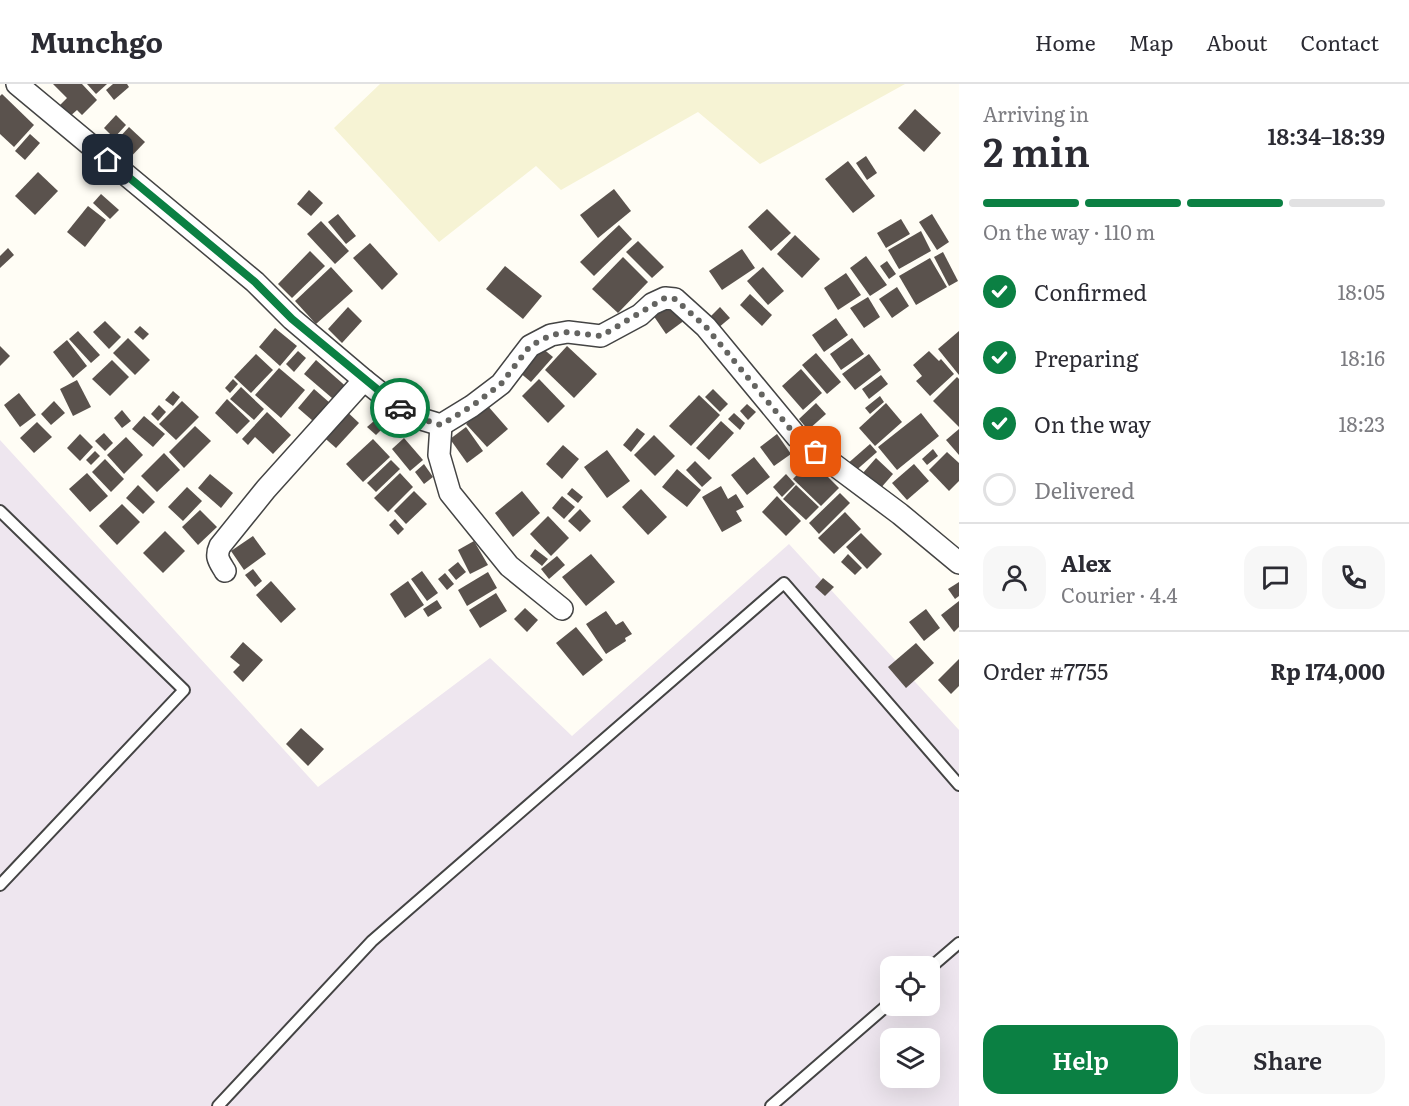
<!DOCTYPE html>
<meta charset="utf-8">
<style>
:root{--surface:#fff;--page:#f7f7f7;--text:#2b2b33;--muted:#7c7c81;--line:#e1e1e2;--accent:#0b8043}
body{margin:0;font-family:Literata,serif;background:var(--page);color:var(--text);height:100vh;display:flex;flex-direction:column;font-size:22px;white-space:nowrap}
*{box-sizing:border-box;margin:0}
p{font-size:20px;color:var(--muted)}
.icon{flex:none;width:33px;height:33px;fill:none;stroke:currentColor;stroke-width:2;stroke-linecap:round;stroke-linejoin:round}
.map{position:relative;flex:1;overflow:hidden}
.drawer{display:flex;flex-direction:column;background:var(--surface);width:450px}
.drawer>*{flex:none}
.fabs{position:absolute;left:880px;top:872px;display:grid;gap:12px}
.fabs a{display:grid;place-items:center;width:60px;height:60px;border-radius:12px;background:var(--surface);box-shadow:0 6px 24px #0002;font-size:30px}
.pin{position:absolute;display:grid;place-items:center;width:51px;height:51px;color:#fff;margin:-26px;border-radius:12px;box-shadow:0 3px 9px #0006}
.courier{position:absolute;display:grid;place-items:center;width:60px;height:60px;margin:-30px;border:4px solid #0b8043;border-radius:50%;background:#fff;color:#222;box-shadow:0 2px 8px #0007}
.headline em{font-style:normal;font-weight:600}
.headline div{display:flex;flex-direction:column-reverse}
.headline{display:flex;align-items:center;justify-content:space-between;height:102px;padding:0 24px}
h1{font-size:39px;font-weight:600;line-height:45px}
.bar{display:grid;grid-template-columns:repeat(4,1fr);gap:9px 6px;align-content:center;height:72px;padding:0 24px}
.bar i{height:8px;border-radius:4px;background:var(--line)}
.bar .on{background:var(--accent)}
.bar p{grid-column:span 4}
.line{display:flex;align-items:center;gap:15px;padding:0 24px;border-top:2px solid var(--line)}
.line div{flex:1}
.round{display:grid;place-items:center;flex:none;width:63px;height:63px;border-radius:18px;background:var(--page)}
ol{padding:0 24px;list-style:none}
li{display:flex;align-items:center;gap:18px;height:66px}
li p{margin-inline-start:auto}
li .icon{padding:6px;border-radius:50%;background:var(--accent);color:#fff;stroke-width:4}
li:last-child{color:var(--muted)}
li i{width:33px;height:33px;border:3px solid var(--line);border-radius:50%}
.cta{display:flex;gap:12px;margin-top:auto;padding:12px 24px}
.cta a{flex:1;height:69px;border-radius:18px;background:var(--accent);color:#fff;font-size:24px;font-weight:600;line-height:69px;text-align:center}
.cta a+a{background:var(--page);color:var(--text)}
header{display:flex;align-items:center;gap:36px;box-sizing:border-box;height:84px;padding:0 30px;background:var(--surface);border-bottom:2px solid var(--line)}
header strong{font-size:28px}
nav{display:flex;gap:33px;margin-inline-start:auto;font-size:21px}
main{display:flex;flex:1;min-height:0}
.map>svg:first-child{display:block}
.industrial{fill:#eee6ef;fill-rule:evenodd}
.farmland{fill:#f6f3d4}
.building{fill:#5a524d}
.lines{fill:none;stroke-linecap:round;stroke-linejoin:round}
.lane-casing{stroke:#444;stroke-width:14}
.street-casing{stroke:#444;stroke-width:24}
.lane{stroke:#fff;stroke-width:10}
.street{stroke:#fff;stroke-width:21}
.done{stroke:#646461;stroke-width:6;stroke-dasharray:0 10.8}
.route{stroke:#0b8043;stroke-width:8}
</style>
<header>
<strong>Munchgo</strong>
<nav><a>Home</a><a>Map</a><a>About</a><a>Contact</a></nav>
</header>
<main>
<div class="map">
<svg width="959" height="1022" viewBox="0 0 959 1022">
<rect width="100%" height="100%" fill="#fffdf5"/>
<!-- industrial -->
<path class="industrial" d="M0,356L318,703L490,574L572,652L789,460L959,646V1022H0ZM891,882H930V921H891ZM891,954H930V993H891Z"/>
<!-- farmland -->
<path class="farmland" d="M380,0H905L760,80L698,28L561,106L536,82L439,158L334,44Z"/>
<!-- building -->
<g class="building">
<path d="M53,0H82L97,16L82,31L77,26L68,34L58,23L67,14Z"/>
<path d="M87,0H107L96,10Z"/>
<path d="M113,0H127L129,3L114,16L106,6Z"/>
<path d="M2,10L34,41L14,63L0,50V12Z"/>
<path d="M915,25L941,49L924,68L898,44Z"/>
<path d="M116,31L126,41L114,54L104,44Z"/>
<path d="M129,43L145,58L123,81L107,67Z"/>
<path d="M30,50L40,59L25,76L15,67Z"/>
<path d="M866,72L877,89L867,96L856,79Z"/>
<path d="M848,77L875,112L853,129L825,95Z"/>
<path d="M38,88L58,107L35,131L15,112Z"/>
<path d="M614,105L631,127L598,154L580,131Z"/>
<path d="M309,106L323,119L311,132L297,120Z"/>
<path d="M101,110L119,126L110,135L93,119Z"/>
<path d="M88,122L106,136L85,163L67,148Z"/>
<path d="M767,125L791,149L771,167L748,143Z"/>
<path d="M338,130L356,152L346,160L328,138Z"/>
<path d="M932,130L949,158L937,166L919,138Z"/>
<path d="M901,135L910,150L886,164L877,149Z"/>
<path d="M321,137L349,167L335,180L307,150Z"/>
<path d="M619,141L632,155L594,192L580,178Z"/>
<path d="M921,147L931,167L899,185L888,166Z"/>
<path d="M795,151L820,175L802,194L777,170Z"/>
<path d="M638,157L664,183L652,194L626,168Z"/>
<path d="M370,159L398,190L382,206L353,174Z"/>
<path d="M8,164L14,171L0,184V172Z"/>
<path d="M742,165L755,184L722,206L709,187Z"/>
<path d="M310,167L325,182L292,214L278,200Z"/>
<path d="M943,168L958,197L949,202L934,173Z"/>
<path d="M866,172L887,201L870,212L850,184Z"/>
<path d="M623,173L648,198L618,229L592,205Z"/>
<path d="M930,174L947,203L916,221L899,192Z"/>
<path d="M887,177L896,190L889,195L880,182Z"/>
<path d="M505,182L542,212L523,235L486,205Z"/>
<path d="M331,183L353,207L316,240L295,217Z"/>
<path d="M763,183L784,207L768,221L747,197Z"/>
<path d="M846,189L861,211L838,226L824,204Z"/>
<path d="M897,203L909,222L892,234L879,215Z"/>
<path d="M750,210L772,231L762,242L740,221Z"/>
<path d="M868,213L880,233L864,244L850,224Z"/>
<path d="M671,218L685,236L666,250L653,231Z"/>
<path d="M348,223L362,237L342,259L328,245Z"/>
<path d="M720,223L730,234L718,244L709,234Z"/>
<path d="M836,234L848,251L824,268L812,251Z"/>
<path d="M105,237L121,253L109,265L93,248Z"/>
<path d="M140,242L149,250L143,256L134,248Z"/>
<path d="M275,244L297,262L280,282L259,263Z"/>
<path d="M78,247L100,271L91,279L69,255Z"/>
<path d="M959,247V291L938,265Z"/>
<path d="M128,254L150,276L135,291L113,269Z"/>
<path d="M852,254L864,270L841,286L830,270Z"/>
<path d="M67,256L87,282L73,294L53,268Z"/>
<path d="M0,262L10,272L0,282Z"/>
<path d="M567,262L597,290L574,314L545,286Z"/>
<path d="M541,263L553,273L531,298L519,288Z"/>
<path d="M298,267L306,274L294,288L286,280Z"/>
<path d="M929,267L939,277L941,275L954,290L930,312L916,297L922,292L913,281Z"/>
<path d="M816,269L841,298L827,310L802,281Z"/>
<path d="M256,270L273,286L251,309L234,293Z"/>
<path d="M869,270L881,286L855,306L842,290Z"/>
<path d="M112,276L129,293L110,312L92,295Z"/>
<path d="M316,276L350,306L339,320L304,290Z"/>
<path d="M279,284L305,306L281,334L255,311Z"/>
<path d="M801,285L822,309L803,326L782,302Z"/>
<path d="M881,291L888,300L869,315L862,305Z"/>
<path d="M957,293L959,295V343L933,317Z"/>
<path d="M233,295L238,300L230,309L225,304Z"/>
<path d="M539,295L565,322L548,339L522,312Z"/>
<path d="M77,296L91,323L73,332L60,305Z"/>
<path d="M241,303L264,325L254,336L230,315Z"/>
<path d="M314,305L330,319L313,337L298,324Z"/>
<path d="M713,305L728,320L720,328L705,313Z"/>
<path d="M173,307L180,313L173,322L165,316Z"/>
<path d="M19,309L36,331L20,343L4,321Z"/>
<path d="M699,311L720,331L691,362L669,342Z"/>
<path d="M880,312L884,318L870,330L865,324Z"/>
<path d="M227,315L250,337L237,350L215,329Z"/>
<path d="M54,317L65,329L51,341L41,330Z"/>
<path d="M182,317L199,333L176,356L159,340Z"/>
<path d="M816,319L826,330L808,346L799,335Z"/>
<path d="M886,319L902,338L875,362L859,344Z"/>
<path d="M747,320L756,328L748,336L740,327Z"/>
<path d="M159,321L166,328L158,337L151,330Z"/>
<path d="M487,321L508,345L487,363L466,340Z"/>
<path d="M342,323L359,339L336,364L319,349Z"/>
<path d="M122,326L131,337L122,344L114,334Z"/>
<path d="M267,328L291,351L273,370L255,353L248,361L242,355Z"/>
<path d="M734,329L745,339L740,346L728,335Z"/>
<path d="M921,329L939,352L897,386L878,363Z"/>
<path d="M144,332L165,350L153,363L132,345Z"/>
<path d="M374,337L382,345L376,351L367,343Z"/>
<path d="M721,337L734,349L709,376L696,364Z"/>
<path d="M37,338L52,353L34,369L20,354Z"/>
<path d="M195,342L211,357L184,384L169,368Z"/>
<path d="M466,343L483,367L467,379L450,355Z"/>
<path d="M637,344L645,350L631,368L623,361Z"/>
<path d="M959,345V371L946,356Z"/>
<path d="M104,349L113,359L105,367L95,357Z"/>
<path d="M80,350L93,363L80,377L67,364Z"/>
<path d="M777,350L791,370L774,382L760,363Z"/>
<path d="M654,351L675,372L655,392L634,371Z"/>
<path d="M126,353L143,371L124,390L107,371Z"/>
<path d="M404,354L423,376L410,387L392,365Z"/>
<path d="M373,355L390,373L363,398L346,380Z"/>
<path d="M870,360L877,368L853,389L846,381Z"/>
<path d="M563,361L579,375L562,395L546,380Z"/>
<path d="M933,365L938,372L927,381L922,375Z"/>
<path d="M607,366L630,397L607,414L584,383Z"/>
<path d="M95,367L100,372L91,381L86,376Z"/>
<path d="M947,368L959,379V397L949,407L929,386Z"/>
<path d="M164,369L180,386L157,408L141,392Z"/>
<path d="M754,373L770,393L747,411L731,391Z"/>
<path d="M876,374L893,390L880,405L862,390Z"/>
<path d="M105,375L124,395L111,408L92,388Z"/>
<path d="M391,376L400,385L376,408L367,399Z"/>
<path d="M811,376L839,404L821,422L793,395Z"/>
<path d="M695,377L712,394L702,403L686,386Z"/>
<path d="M424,380L433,393L424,400L415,388Z"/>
<path d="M914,380L929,397L907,416L892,399Z"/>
<path d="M677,385L701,406L687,423L662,403Z"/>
<path d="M87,389L108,412L90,428L69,405Z"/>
<path d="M400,389L413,403L388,428L374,414Z"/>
<path d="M210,390L233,409L221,424L198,404Z"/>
<path d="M786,390L795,400L782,413L773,403Z"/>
<path d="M138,401L155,418L143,430L126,414Z"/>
<path d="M796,401L819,423L806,436L783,415Z"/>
<path d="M721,402L728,415L736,410L744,423L736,427L742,437L722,448L702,413Z"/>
<path d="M187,403L202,417L183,437L168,423Z"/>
<path d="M572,404L583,413L578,419L567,410Z"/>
<path d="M641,405L667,433L648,451L622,423Z"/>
<path d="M414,407L427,420L406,440L394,427Z"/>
<path d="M522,407L540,429L513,453L495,429Z"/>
<path d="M840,409L850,419L819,450L809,439Z"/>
<path d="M562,412L575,423L564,435L552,424Z"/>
<path d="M777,412L801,437L786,452L762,428Z"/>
<path d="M122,420L140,438L117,461L99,442Z"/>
<path d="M580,425L591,437L580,448L568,437Z"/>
<path d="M200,426L217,443L198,461L182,443Z"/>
<path d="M845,428L861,445L834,470L818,454Z"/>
<path d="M548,432L569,454L551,472L530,450Z"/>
<path d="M395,435L404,445L398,451L389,441Z"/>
<path d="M165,447L185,467L163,489L143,469Z"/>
<path d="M861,449L882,470L867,485L846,463Z"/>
<path d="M253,452L266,470L244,486L231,467Z"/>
<path d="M474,457L488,481L470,490L458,466Z"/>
<path d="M535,465L548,475L542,482L530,472Z"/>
<path d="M591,470L615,498L586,522L562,493Z"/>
<path d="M848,470L862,484L855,491L841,478Z"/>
<path d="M557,472L565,481L549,495L541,485Z"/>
<path d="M458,478L466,488L456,496L448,486Z"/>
<path d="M253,485L262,497L255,503L245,491Z"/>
<path d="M422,487L438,509L427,517L411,495Z"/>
<path d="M488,488L497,504L467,522L458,506Z"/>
<path d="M445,489L454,500L447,506L438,495Z"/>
<path d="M823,494L834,503L825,512L815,503Z"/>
<path d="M271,497L296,525L281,539L256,511Z"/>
<path d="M408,497L424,521L405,534L390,510Z"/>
<path d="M959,498V512L955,515L948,505Z"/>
<path d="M496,509L507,527L480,544L469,526Z"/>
<path d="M437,516L442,524L428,533L423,525Z"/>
<path d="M959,517V543L954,548L941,531Z"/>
<path d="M525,524L538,536L527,548L514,535Z"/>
<path d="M926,525L940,544L924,557L909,538Z"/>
<path d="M606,527L616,541L623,537L632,550L625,554L626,557L606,570L586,540Z"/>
<path d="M576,543L603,576L583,592L556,559Z"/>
<path d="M243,558L263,576L243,598L233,588L240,581L230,573Z"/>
<path d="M916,559L934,579L906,604L888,583Z"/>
<path d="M959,575V602L951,610L938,596Z"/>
<path d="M301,644L324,665L308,682L286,660Z"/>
</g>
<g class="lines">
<!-- lane casing -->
<g class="lane-casing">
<g id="lane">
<path d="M0,427L184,606L0,801"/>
<path d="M930,884L959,859"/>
<path d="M218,1022L372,857L784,499L959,701"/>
<path d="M771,1022L891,918"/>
</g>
</g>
<!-- street casing -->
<g class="street-casing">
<g id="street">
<path d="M17,0L255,198L292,235L364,296L408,331L441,341L472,322L501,300L530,262L551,251L568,248L601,252L640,231L652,220L665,214L675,215L706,243L797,353L900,430L959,479"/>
<path d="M441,341L439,371L450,409L509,482L562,525"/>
<path d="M225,487C219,477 215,473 220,462L266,405L364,296"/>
</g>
</g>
<!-- lane -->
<use href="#lane" class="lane"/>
<!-- street -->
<use href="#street" class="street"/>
</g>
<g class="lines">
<!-- done -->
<path class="done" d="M400,324L408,331L441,341L472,322L501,300L530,262L551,251L568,248L601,252L665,214L675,215L706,243L797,353L816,368"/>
<!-- route -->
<path class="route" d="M108,76L255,198L292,235L400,324"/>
</g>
</svg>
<div class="fabs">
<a><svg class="icon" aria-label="locate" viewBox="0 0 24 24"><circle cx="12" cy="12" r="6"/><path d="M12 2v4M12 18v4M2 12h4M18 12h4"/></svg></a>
<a><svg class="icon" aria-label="layers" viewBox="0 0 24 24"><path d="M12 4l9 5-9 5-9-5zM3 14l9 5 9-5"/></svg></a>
</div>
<div class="pin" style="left:816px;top:368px;background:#ea580c"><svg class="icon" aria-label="bag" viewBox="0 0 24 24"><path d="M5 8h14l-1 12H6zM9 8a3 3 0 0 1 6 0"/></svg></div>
<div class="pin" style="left:108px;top:76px;background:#1f2937"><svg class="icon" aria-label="home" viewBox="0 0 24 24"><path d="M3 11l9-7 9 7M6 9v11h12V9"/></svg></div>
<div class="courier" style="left:400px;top:324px"><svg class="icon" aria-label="car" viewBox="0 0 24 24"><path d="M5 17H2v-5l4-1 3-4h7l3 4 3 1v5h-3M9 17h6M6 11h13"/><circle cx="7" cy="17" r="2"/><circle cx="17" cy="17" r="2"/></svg></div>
</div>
<section class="drawer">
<div class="headline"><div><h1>2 min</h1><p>Arriving in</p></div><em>18:34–18:39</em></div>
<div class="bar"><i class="on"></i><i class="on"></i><i class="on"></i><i></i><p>On the way · 110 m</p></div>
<ol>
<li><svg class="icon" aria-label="check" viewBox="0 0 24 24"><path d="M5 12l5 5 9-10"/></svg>Confirmed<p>18:05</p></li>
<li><svg class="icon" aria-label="check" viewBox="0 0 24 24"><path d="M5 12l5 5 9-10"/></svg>Preparing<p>18:16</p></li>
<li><svg class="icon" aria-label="check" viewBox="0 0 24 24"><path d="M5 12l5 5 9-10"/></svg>On the way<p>18:23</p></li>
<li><i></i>Delivered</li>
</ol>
<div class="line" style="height:108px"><a class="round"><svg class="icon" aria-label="person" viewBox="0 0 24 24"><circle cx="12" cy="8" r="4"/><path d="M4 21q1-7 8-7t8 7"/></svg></a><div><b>Alex</b><p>Courier · 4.4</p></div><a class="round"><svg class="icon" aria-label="chat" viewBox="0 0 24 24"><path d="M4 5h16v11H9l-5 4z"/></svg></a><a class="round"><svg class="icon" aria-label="phone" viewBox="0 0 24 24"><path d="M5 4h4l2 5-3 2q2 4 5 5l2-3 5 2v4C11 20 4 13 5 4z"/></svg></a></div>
<div class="line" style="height:78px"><div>Order #7755</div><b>Rp 174,000</b></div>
<div class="cta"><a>Help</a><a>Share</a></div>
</section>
</main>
